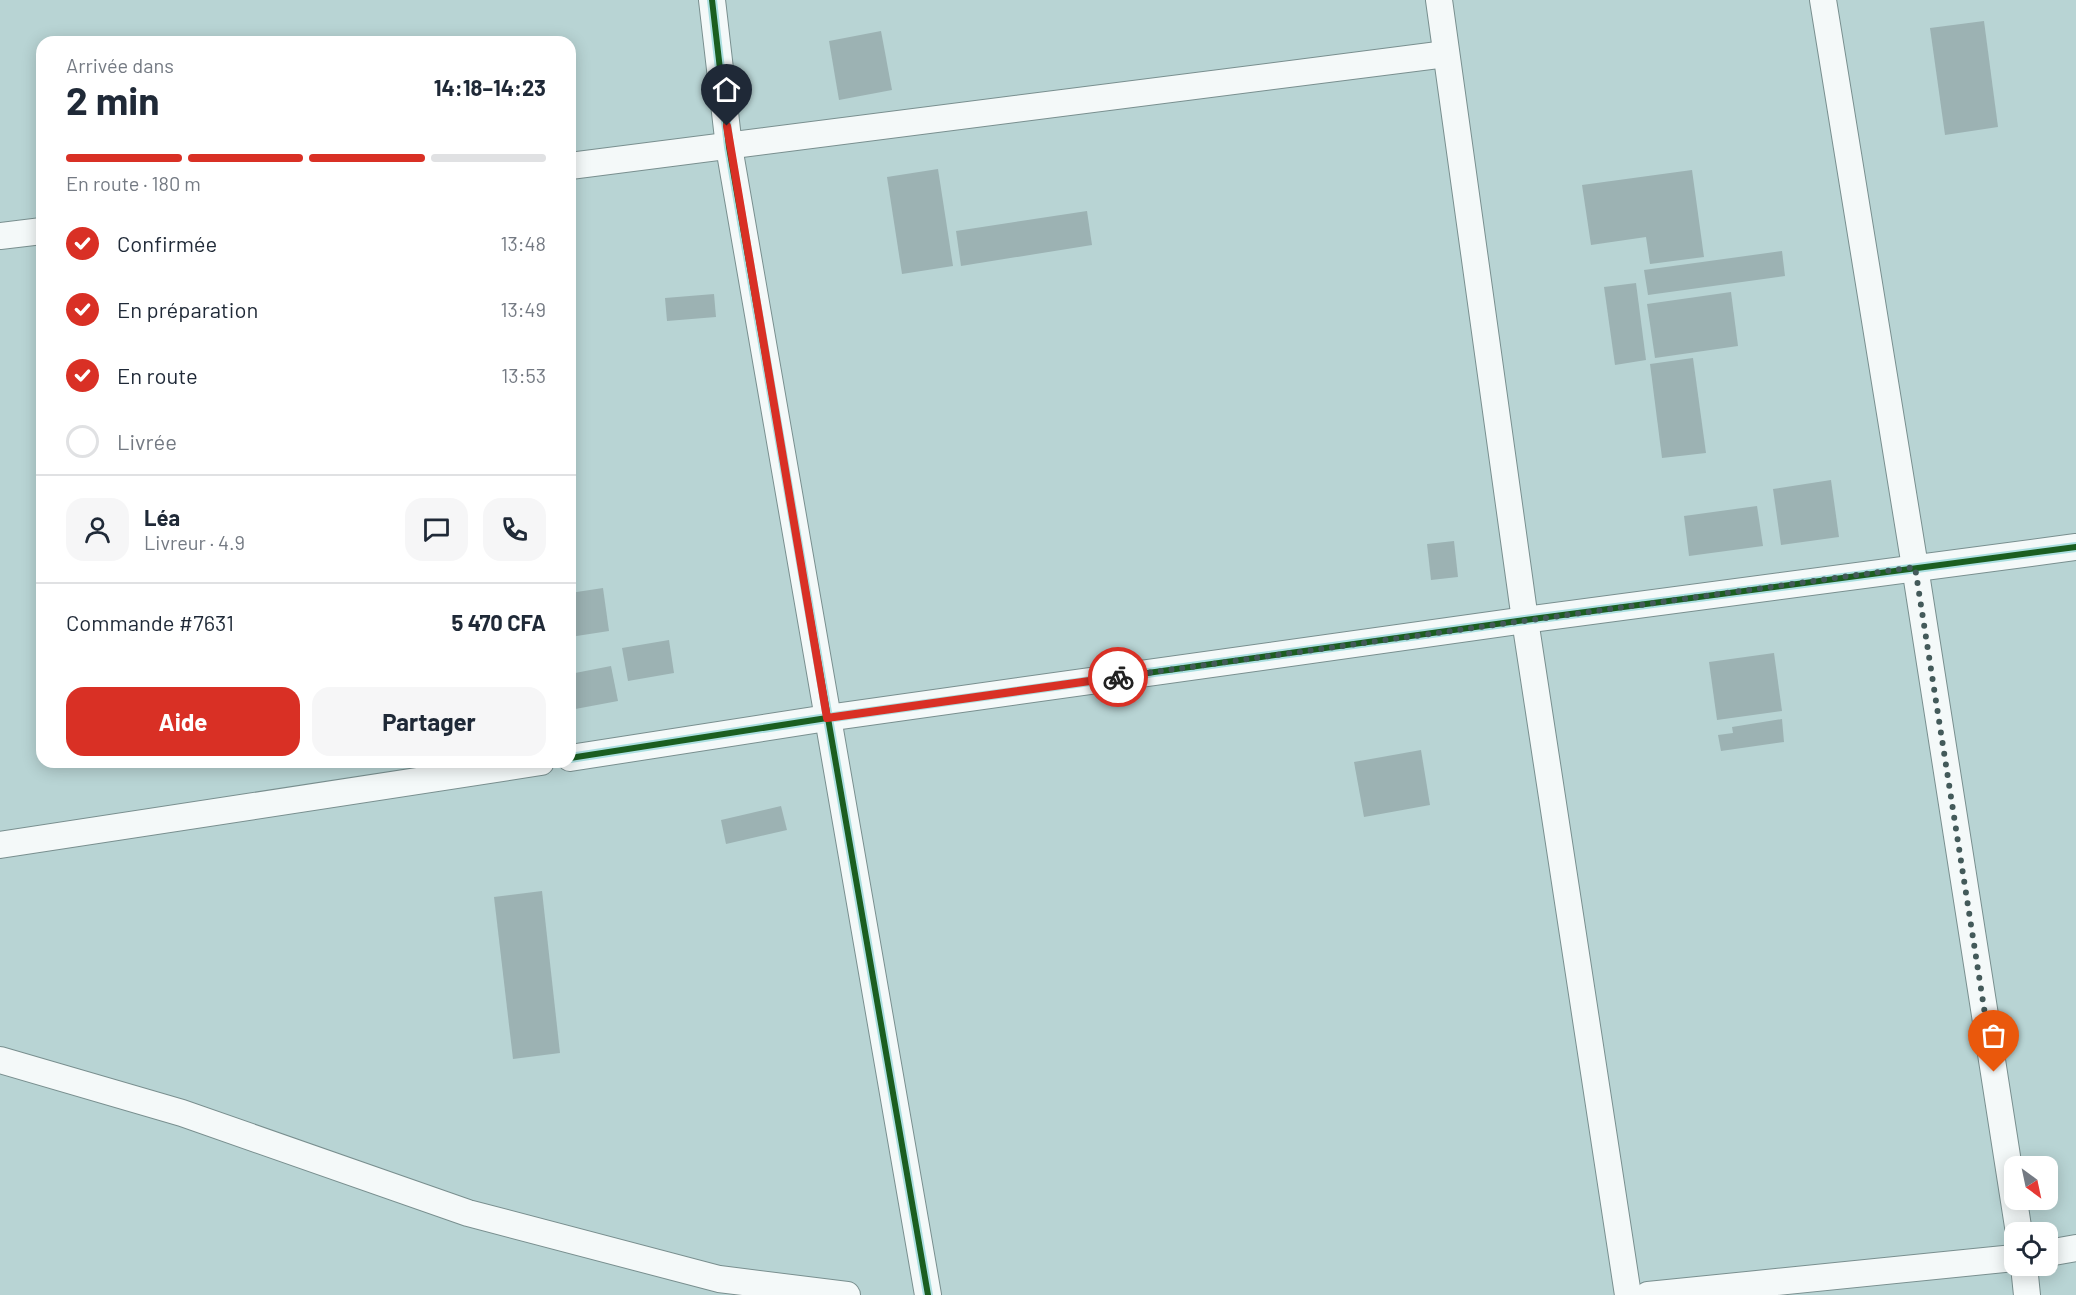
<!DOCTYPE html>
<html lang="fr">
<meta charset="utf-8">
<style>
:root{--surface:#fff;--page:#f6f6f7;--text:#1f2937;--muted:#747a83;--line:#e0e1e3;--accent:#d93025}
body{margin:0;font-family:Barlow,sans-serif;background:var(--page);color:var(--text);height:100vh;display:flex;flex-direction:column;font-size:22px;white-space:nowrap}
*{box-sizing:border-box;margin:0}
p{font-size:20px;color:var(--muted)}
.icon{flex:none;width:33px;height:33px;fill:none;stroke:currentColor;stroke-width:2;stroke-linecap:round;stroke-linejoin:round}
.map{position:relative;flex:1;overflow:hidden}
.drawer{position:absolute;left:36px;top:36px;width:540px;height:732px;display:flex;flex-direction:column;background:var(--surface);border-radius:18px;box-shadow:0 3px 15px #0003}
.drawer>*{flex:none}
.needle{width:39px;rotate:147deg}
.buttons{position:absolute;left:2004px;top:1156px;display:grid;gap:12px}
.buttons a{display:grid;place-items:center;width:54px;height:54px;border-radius:12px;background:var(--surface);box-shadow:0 3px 15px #0003;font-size:30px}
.pin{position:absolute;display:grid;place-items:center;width:51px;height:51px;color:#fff;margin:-62px -26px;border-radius:50% 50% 50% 0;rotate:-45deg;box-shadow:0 0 6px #0007}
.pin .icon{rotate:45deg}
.courier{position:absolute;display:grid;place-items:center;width:60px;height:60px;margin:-30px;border:4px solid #d93025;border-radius:50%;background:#fff;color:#222;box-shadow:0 2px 8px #0007}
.head em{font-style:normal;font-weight:700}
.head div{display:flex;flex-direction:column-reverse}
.head{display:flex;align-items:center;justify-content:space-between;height:102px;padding:0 30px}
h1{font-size:39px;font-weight:700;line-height:45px}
.bar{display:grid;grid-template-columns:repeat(4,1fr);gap:9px 6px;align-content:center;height:72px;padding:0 30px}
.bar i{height:8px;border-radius:4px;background:var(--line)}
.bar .on{background:var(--accent)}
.bar p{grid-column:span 4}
.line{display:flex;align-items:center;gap:15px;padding:0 30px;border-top:2px solid var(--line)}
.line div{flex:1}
.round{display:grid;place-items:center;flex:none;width:63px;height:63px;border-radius:18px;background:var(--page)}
ol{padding:0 30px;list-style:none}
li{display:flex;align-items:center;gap:18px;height:66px}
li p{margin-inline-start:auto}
li .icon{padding:6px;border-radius:50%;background:var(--accent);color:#fff;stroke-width:4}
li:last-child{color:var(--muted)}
li i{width:33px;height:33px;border:3px solid var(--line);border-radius:50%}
.button{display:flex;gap:12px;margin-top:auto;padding:12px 30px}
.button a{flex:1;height:69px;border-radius:18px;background:var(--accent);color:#fff;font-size:24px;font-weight:700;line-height:69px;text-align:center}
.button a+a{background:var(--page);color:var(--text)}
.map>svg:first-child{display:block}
.building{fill:#9cb2b3}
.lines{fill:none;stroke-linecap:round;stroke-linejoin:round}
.minor-casing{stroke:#798f8f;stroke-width:28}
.minor{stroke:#f4f9f9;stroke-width:26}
.cycleway-casing{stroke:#abdfe1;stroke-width:10}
.cycleway{stroke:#1b5e20;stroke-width:6}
.done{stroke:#435a5a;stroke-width:6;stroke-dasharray:0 10.8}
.route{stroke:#d93025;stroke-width:8}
</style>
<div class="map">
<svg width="2076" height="1295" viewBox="0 0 2076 1295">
<rect width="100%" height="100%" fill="#b8d4d4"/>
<!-- building -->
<g class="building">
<path d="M1984,21L1998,127L1945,135L1930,28Z"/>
<path d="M881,31L892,90L839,100L829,41Z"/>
<path d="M938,169L953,266L902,274L887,177Z"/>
<path d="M1692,170L1704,257L1650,264L1646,237L1591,245L1582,185Z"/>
<path d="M1087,211L1092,245L961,266L956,231Z"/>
<path d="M1782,251L1785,276L1648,295L1644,270Z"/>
<path d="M1636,283L1646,360L1615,365L1604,287Z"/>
<path d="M1731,292L1738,346L1655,358L1647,304Z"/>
<path d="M714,294L716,317L667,321L665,298Z"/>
<path d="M1693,358L1706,453L1662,458L1650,364Z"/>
<path d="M1831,480L1839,537L1781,545L1773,489Z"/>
<path d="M1757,506L1763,546L1689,556L1684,516Z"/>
<path d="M1454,541L1458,577L1431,580L1427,544Z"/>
<path d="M603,588L609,631L570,637V593Z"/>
<path d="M669,640L674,673L628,681L622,648Z"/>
<path d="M1774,653L1782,711L1717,720L1709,662Z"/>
<path d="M611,666L618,701L570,710V674Z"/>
<path d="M1782,719L1784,742L1721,751L1718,735L1733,733L1732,727Z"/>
<path d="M1421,750L1430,805L1364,817L1354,762Z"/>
<path d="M781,806L787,830L726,844L721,820Z"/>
<path d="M542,891L560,1053L513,1059L494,897Z"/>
</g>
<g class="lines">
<!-- minor casing -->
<g class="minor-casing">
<g id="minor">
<path d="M712,0L729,147L928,1295"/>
<path d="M1439,0L1525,620L1628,1295"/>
<path d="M1823,0L1915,567L2019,1233"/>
<path d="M570,166L1446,54"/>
<path d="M0,236L42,231"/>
<path d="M570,758L827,718L1525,620L2076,547"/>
<path d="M0,845L541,762"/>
<path d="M0,1060L182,1113L468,1213L719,1279L847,1295"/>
<path d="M2048,1253L2076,1248"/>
<path d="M2024,1266L2027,1295"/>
<path d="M1648,1295L2014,1258"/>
</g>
</g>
<!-- minor -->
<use href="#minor" class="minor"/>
<!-- cycleway casing -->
<g class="cycleway-casing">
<g id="cycleway">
<path d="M712,0L729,147L928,1295"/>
<path d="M570,758L827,718L1525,620L2076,547"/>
</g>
</g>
<!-- cycleway -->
<use href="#cycleway" class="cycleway"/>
</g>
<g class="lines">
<!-- done -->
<path class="done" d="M1118,677L1915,567L1994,1072"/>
<!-- route -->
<path class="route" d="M727,126L827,718L1118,677"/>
</g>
</svg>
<div class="buttons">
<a><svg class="needle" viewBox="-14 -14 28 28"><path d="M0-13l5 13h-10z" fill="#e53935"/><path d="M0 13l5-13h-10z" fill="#747a83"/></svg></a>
<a><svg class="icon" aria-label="locate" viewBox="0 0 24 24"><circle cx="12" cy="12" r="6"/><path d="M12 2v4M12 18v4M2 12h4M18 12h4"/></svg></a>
</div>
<div class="pin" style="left:1994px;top:1072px;background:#ea580c"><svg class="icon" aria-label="bag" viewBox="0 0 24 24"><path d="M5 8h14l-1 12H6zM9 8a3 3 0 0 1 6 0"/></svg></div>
<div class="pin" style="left:727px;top:126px;background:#1f2937"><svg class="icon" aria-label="home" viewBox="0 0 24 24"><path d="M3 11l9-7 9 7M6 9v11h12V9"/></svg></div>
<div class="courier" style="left:1118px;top:677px"><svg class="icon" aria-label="bike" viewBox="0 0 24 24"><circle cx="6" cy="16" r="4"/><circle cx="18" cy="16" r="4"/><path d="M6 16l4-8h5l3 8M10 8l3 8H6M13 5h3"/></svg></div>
<section class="drawer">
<div class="head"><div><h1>2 min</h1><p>Arrivée dans</p></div><em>14:18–14:23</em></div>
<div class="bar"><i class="on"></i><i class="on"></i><i class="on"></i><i></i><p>En route · 180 m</p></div>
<ol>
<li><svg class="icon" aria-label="check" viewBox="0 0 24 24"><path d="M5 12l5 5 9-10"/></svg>Confirmée<p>13:48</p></li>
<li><svg class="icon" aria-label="check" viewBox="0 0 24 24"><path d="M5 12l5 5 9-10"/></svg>En préparation<p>13:49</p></li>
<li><svg class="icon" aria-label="check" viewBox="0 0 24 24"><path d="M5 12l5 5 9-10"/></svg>En route<p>13:53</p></li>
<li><i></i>Livrée</li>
</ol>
<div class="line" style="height:108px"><a class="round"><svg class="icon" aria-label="person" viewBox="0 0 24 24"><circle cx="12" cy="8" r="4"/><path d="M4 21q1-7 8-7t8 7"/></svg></a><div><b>Léa</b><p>Livreur · 4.9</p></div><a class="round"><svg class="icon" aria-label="chat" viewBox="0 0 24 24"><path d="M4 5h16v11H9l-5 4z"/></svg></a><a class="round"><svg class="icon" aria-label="phone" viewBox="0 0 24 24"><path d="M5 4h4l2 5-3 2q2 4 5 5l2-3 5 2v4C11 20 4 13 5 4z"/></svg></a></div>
<div class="line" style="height:78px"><div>Commande #7631</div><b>5 470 CFA</b></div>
<div class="button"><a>Aide</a><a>Partager</a></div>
</section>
</div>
